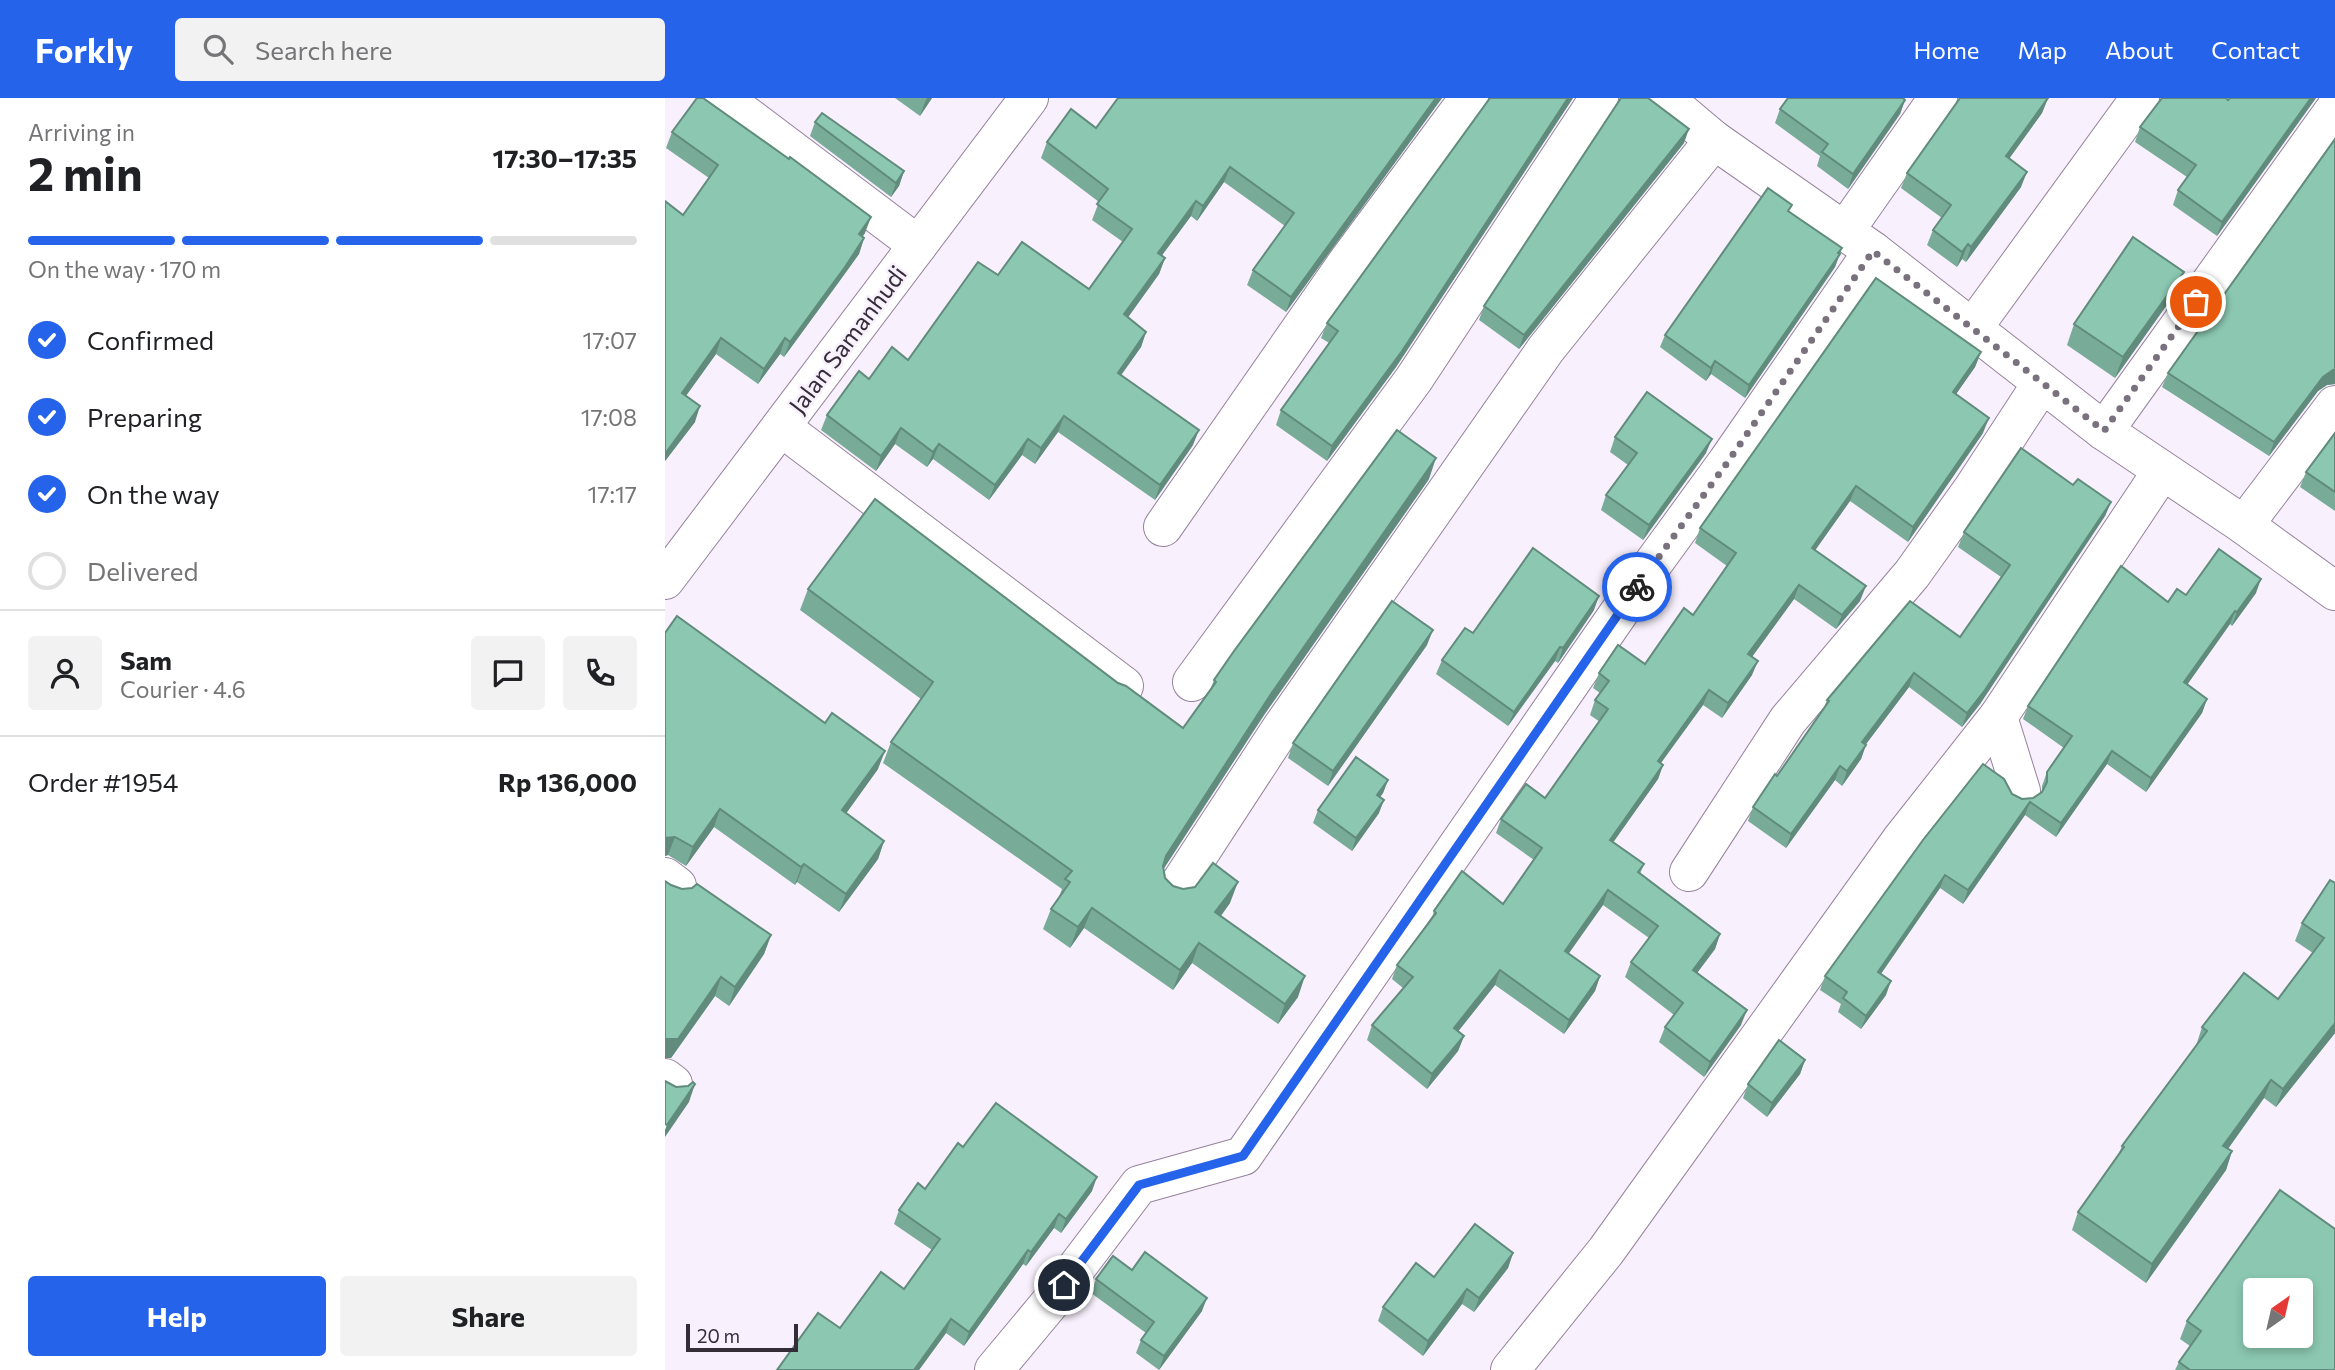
<!DOCTYPE html>
<meta charset="utf-8">
<style>
:root{--surface:#fff;--page:#f2f2f2;--text:#202124;--muted:#757577;--line:#e0e0e0;--accent:#2563eb}
body{margin:0;font-family:Commissioner,sans-serif;background:var(--page);color:var(--text);height:100vh;display:flex;flex-direction:column;font-size:26px;white-space:nowrap}
*{box-sizing:border-box;margin:0}
p{font-size:23px;color:var(--muted)}
.icon{flex:none;width:38px;height:38px;fill:none;stroke:currentColor;stroke-width:2;stroke-linecap:round;stroke-linejoin:round}
.map{position:relative;flex:1;overflow:hidden}
.details{display:flex;flex-direction:column;background:var(--surface);width:665px}
.details>*{flex:none}
.needle{width:46px;rotate:34deg}
.tools{position:absolute;left:1578px;top:1180px;display:grid;gap:14px}
.tools a{display:grid;place-items:center;width:70px;height:70px;border-radius:7px;background:var(--surface);box-shadow:0 4px 10px #0003;font-size:35px}
.scale{position:absolute;left:21px;bottom:18px;width:112px;box-sizing:border-box;padding-left:7px;border:4px solid #342d38;border-top:0;font-size:19px;line-height:24px;white-space:nowrap;color:#342d38;-webkit-text-stroke:5px #f8f0fc;paint-order:stroke}
.pin{position:absolute;display:grid;place-items:center;width:60px;height:60px;color:#fff;margin:-30px;border:4px solid #fff;border-radius:50%;box-shadow:0 2px 7px #0007}
.courier{position:absolute;display:grid;place-items:center;width:70px;height:70px;margin:-35px;border:5px solid #2563eb;border-radius:50%;background:#fff;color:#222;box-shadow:0 2px 9px #0007}
.headline em{font-style:normal;font-weight:700}
.headline div{display:flex;flex-direction:column-reverse}
.headline{display:flex;align-items:center;justify-content:space-between;height:119px;padding:0 28px}
h1{font-size:46px;font-weight:700;line-height:52px}
.bar{display:grid;grid-template-columns:repeat(4,1fr);gap:10px 7px;align-content:center;height:84px;padding:0 28px}
.bar i{height:9px;border-radius:5px;background:var(--line)}
.bar .current{background:var(--accent)}
.bar p{grid-column:span 4}
.line{display:flex;align-items:center;gap:18px;padding:0 28px;border-top:2px solid var(--line)}
.line div{flex:1}
.round{display:grid;place-items:center;flex:none;width:74px;height:74px;border-radius:7px;background:var(--page)}
ol{padding:0 28px;list-style:none}
li{display:flex;align-items:center;gap:21px;height:77px}
li p{margin-inline-start:auto}
li .icon{padding:7px;border-radius:50%;background:var(--accent);color:#fff;stroke-width:4}
li:last-child{color:var(--muted)}
li i{width:38px;height:38px;border:4px solid var(--line);border-radius:50%}
.button{display:flex;gap:14px;margin-top:auto;padding:14px 28px}
.button a{flex:1;height:80px;border-radius:7px;background:var(--accent);color:#fff;font-size:28px;font-weight:700;line-height:80px;text-align:center}
.button a+a{background:var(--page);color:var(--text)}
header{display:flex;align-items:center;gap:42px;box-sizing:border-box;height:98px;padding:0 35px;background:var(--accent);color:#fff}
header strong{font-size:33px}
nav{display:flex;gap:38px;margin-inline-start:auto;font-size:24px}
.search{width:490px;height:63px;background:var(--page);display:flex;align-items:center;gap:18px;box-sizing:border-box;padding:0 24px;border-radius:7px;color:var(--muted);font-size:26px}
main{display:flex;flex:1;min-height:0}
.map>svg:first-child{display:block}
.lines{fill:none;stroke-linecap:round;stroke-linejoin:round}
.minor-casing{stroke:#96839e;stroke-width:40}
.minor{stroke:#fff;stroke-width:38}
.wall{fill:#78ab98}
.shaded-wall{fill:#618b7c}
.building{fill:#8bc7b1;stroke:#618b7c;stroke-width:2;fill-rule:evenodd}
.done{stroke:#79717d;stroke-width:7;stroke-dasharray:0 12.6}
.route{stroke:#2563eb;stroke-width:9}
.labels{text-anchor:middle;dominant-baseline:central;stroke-width:5;stroke-linejoin:round;paint-order:stroke}
.street-label{font-size:24px;fill:#342d38;stroke:#f8f0fc}
</style>
<header>
<strong>Forkly</strong>
<div class="search"><svg class="icon" aria-label="search" viewBox="0 0 24 24"><circle cx="10" cy="10" r="6"/><path d="M15 15l6 6"/></svg>Search here</div>
<nav><a>Home</a><a>Map</a><a>About</a><a>Contact</a></nav>
</header>
<main>
<section class="details">
<div class="headline"><div><h1>2 min</h1><p>Arriving in</p></div><em>17:30–17:35</em></div>
<div class="bar"><i class="current"></i><i class="current"></i><i class="current"></i><i></i><p>On the way · 170 m</p></div>
<ol>
<li><svg class="icon" aria-label="check" viewBox="0 0 24 24"><path d="M5 12l5 5 9-10"/></svg>Confirmed<p>17:07</p></li>
<li><svg class="icon" aria-label="check" viewBox="0 0 24 24"><path d="M5 12l5 5 9-10"/></svg>Preparing<p>17:08</p></li>
<li><svg class="icon" aria-label="check" viewBox="0 0 24 24"><path d="M5 12l5 5 9-10"/></svg>On the way<p>17:17</p></li>
<li><i></i>Delivered</li>
</ol>
<div class="line" style="height:126px"><a class="round"><svg class="icon" aria-label="person" viewBox="0 0 24 24"><circle cx="12" cy="8" r="4"/><path d="M4 21q1-7 8-7t8 7"/></svg></a><div><b>Sam</b><p>Courier · 4.6</p></div><a class="round"><svg class="icon" aria-label="chat" viewBox="0 0 24 24"><path d="M4 5h16v11H9l-5 4z"/></svg></a><a class="round"><svg class="icon" aria-label="phone" viewBox="0 0 24 24"><path d="M5 4h4l2 5-3 2q2 4 5 5l2-3 5 2v4C11 20 4 13 5 4z"/></svg></a></div>
<div class="line" style="height:91px"><div>Order #1954</div><b>Rp 136,000</b></div>
<div class="button"><a>Help</a><a>Share</a></div>
</section>
<div class="map">
<svg width="1670" height="1272" viewBox="0 0 1670 1272">
<rect width="100%" height="100%" fill="#f8f0fc"/>
<g class="lines">
<!-- minor casing -->
<g class="minor-casing">
<g id="minor">
<path d="M58,0L253,147"/>
<path d="M999,0L1049,42L1208,153L1439,333L1579,427L1670,493"/>
<path d="M1179,134L1273,0"/>
<path d="M1307,231L1475,0"/>
<path d="M116,329L459,588"/>
<path d="M1439,333L1670,11"/>
<path d="M1579,427L1670,307"/>
<path d="M498,429L683,163L804,0"/>
<path d="M0,482L364,0"/>
<path d="M527,584L749,281L934,0"/>
<path d="M1356,693L1333,619L1497,373"/>
<path d="M1024,774L1123,622L1247,476L1309,389L1377,285"/>
<path d="M0,779L12,788"/>
<path d="M512,790L617,629L881,251L1049,42"/>
<path d="M0,980L8,986"/>
<path d="M329,1272L384,1206L474,1087L578,1058L987,467L1062,364L1208,153"/>
<path d="M845,1272L941,1153L1236,742L1333,619"/>
</g>
</g>
<!-- minor -->
<use href="#minor" class="minor"/>
</g>
<!-- wall -->
<g class="wall">
<path d="M230,0H267L255,18Z"/>
<path d="M453,0H777L621,214L582,187L588,172L620,128L559,84L532,123L526,118L496,158L500,160L494,176L463,219L481,234L476,249L456,277L528,347L490,402L393,334L370,366L357,357L324,402L268,361L262,369L230,346L211,373L156,332L162,317L204,281L243,262L333,177L424,191L458,144L427,122L434,104L376,60L382,44L431,30Z"/>
<path d="M825,0H908L731,269L662,363L611,327L616,312L664,245L656,240L662,225Z"/>
<path d="M955,0H983L1019,45L854,251L814,222L819,208L954,3Z"/>
<path d="M1383,0L1377,15L1344,61L1356,89L1301,164L1297,161L1292,169L1262,147L1268,132L1277,120L1236,90L1242,75Z"/>
<path d="M1651,0L1552,138L1508,107L1513,92L1522,79L1470,44L1475,29L1563,2Z"/>
<path d="M1240,2L1235,16L1183,91L1152,68L1155,58L1110,25L1115,11Z"/>
<path d="M150,24L239,73L234,88L226,99L145,38Z"/>
<path d="M7,34L200,135L197,139L199,140L194,156L174,184L119,259L115,256L93,286L51,256L21,298L30,324L0,363L18,117L44,80L1,50Z"/>
<path d="M1670,41V286L1662,287L1653,293L1604,358L1497,289L1503,275Z"/>
<path d="M1125,114L1177,150L1170,169L1080,300L1046,276L1041,283L995,249L1000,237Z"/>
<path d="M1511,194L1450,280L1402,247L1409,226Z"/>
<path d="M1316,254L1310,269L1291,296L1318,335L1243,444L1185,403L1150,452L1195,503L1171,531L1129,501L1087,559V577L1057,620L1038,607L996,665L998,667L993,681L948,744L979,766L975,776L1055,836L1050,851L1032,875L1076,927L1039,979L994,944L1000,929L1009,917L960,879L966,864L984,840L938,807L903,855L935,878L930,893L899,936L830,887L793,933L799,938L793,953L762,991L702,942L707,927L738,890L727,881L732,867L767,820L769,813L838,806L869,762L831,735L836,721L880,700L935,624L925,617L930,602L935,595L928,590L934,575L980,566L1028,517L1062,468L1030,445L1035,430Z"/>
<path d="M1670,335V413L1635,389L1641,374Z"/>
<path d="M950,339L1041,355L978,442L936,412L941,397L963,367L945,354Z"/>
<path d="M764,381L599,617L498,771L500,780L508,788L565,805L556,818L633,899L613,926L527,865L508,892L419,830L405,850L378,831L386,811L394,799L397,791L218,665L226,644L256,601L135,512L143,491L453,585L518,630L545,592L549,582Z"/>
<path d="M1408,387L1446,404L1440,418L1315,606L1297,629L1244,589L1201,646L1196,661L1177,688L1170,682L1121,750L1083,723L1088,709L1112,678L1158,612L1162,602L1295,539L1336,479L1293,449L1299,434Z"/>
<path d="M1591,495L1567,528L1565,526L1522,587L1542,601L1537,615L1481,694L1442,666L1391,739L1360,717L1298,806L1275,790L1216,876L1221,897L1196,931L1173,914L1176,906L1155,892L1160,878L1347,696L1357,701L1368,700L1377,694V688L1382,674L1399,650L1358,621L1363,608L1503,504L1521,497Z"/>
<path d="M929,512L893,565L890,563L843,628L771,576L777,562L808,535Z"/>
<path d="M0,535L213,671L181,715L219,743L213,761L174,814L132,784L130,787L49,729L21,768L3,757L0,758Z"/>
<path d="M762,547L663,688L623,660L628,645Z"/>
<path d="M723,682L718,695L715,699L714,715L687,753L648,725L653,712Z"/>
<path d="M1670,785V935L1611,1009L1599,1000L1563,1051L1567,1053L1561,1072L1481,1185L1407,1132L1413,1114L1454,1055L1457,1048L1531,948L1537,929L1613,901L1648,855L1630,843L1637,825Z"/>
<path d="M6,787L106,837L99,856L64,908L50,898L6,960H0Z"/>
<path d="M1140,962L1135,976L1102,1019L1078,1000L1083,986Z"/>
<path d="M298,1049L427,1093L396,1135L389,1130L361,1168L358,1166L299,1248L281,1235L254,1272H112L175,1230L239,1191L267,1152L229,1126L234,1112L260,1091Z"/>
<path d="M848,1155L843,1170L809,1214L797,1206L758,1258L713,1223L718,1209L769,1179Z"/>
<path d="M467,1172L537,1213L494,1272L471,1255L476,1242L481,1235L426,1195L431,1181Z"/>
<path d="M1522,1223L1670,1272H1510L1514,1264L1525,1248L1515,1241Z"/>
</g>
<!-- shaded-wall -->
<g class="shaded-wall">
<path d="M262,0H267L255,18L260,4Z"/>
<path d="M771,0H777L621,214L626,199Z"/>
<path d="M903,0H908L731,269L662,363L667,348Z"/>
<path d="M1383,0L1377,15L1335,73L1341,58Z"/>
<path d="M1646,0H1651L1552,138L1557,124Z"/>
<path d="M1240,2L1235,16L1183,91L1188,76Z"/>
<path d="M1024,31L1019,45L854,251L859,237Z"/>
<path d="M565,69L559,84L532,123L538,108Z"/>
<path d="M239,73L234,88L226,99L231,85Z"/>
<path d="M1362,74L1356,89L1301,164L1306,149Z"/>
<path d="M531,103L526,118L487,171L493,155Z"/>
<path d="M206,119L200,135L188,152L194,136Z"/>
<path d="M199,140L194,156L119,259L125,244Z"/>
<path d="M1303,146L1297,161L1292,169L1297,154Z"/>
<path d="M1177,150L1170,169L1080,300L1084,287Z"/>
<path d="M500,160L494,176L454,232L459,216Z"/>
<path d="M1519,174L1511,194L1450,280L1458,259Z"/>
<path d="M481,234L476,249L447,290L453,275Z"/>
<path d="M56,240L51,256L12,310L17,295Z"/>
<path d="M120,240L115,256L93,286L99,271Z"/>
<path d="M1316,254L1310,269L1282,309L1288,294Z"/>
<path d="M1050,263L1046,276L1041,283L1046,270Z"/>
<path d="M1668,272H1670V286L1662,287L1653,293L1604,358L1609,344L1658,279Z"/>
<path d="M35,308L30,324L0,363V356Z"/>
<path d="M399,318L393,334L370,366L376,350Z"/>
<path d="M1324,320L1318,335L1243,444L1248,429Z"/>
<path d="M236,330L230,346L211,373L216,358Z"/>
<path d="M534,332L528,347L490,402L495,387Z"/>
<path d="M363,341L357,357L324,402L330,387Z"/>
<path d="M1047,341L1041,355L978,442L984,427Z"/>
<path d="M274,346L268,361L262,369L268,354Z"/>
<path d="M771,360L764,381L599,617L494,778L501,758L606,596Z"/>
<path d="M1191,388L1185,403L1142,464L1147,450Z"/>
<path d="M1446,404L1440,418L1315,606L1297,629L1302,615Z"/>
<path d="M1596,481L1591,495L1567,528L1572,514Z"/>
<path d="M1134,487L1129,501L1078,571L1083,556Z"/>
<path d="M1201,488L1195,503L1171,531L1177,517Z"/>
<path d="M934,498L929,512L893,565L898,550Z"/>
<path d="M1570,513L1565,526L1514,598L1519,584Z"/>
<path d="M768,532L762,547L663,688L668,673Z"/>
<path d="M895,549L890,563L843,628L849,614Z"/>
<path d="M1093,563L1087,577L1057,620L1063,605Z"/>
<path d="M1249,575L1244,589L1192,658L1197,644Z"/>
<path d="M1044,592L1038,607L987,677L993,663Z"/>
<path d="M1542,601L1537,615L1481,694L1486,680Z"/>
<path d="M1201,647L1196,661L1177,688L1182,673Z"/>
<path d="M220,653L213,671L170,731L177,712Z"/>
<path d="M1447,653L1442,666L1391,739L1396,725Z"/>
<path d="M998,667L993,681L940,756L945,742Z"/>
<path d="M1175,668L1170,682L1121,750L1126,736Z"/>
<path d="M723,682L718,695L707,710L712,697Z"/>
<path d="M719,702L714,715L687,753L691,740Z"/>
<path d="M1365,704L1360,717L1298,806L1303,792Z"/>
<path d="M55,711L49,729L21,768L28,749Z"/>
<path d="M10,739L3,757L0,758V740Z"/>
<path d="M219,743L213,761L174,814L181,796Z"/>
<path d="M139,766L132,784L130,787L136,769Z"/>
<path d="M1280,777L1275,790L1208,887L1213,874Z"/>
<path d="M573,784L565,805L543,835L550,814Z"/>
<path d="M943,792L938,807L895,868L900,853Z"/>
<path d="M427,810L419,830L405,850L413,829Z"/>
<path d="M1055,836L1050,851L1023,887L1028,872Z"/>
<path d="M106,837L99,856L64,908L70,889Z"/>
<path d="M534,845L527,865L508,892L515,872Z"/>
<path d="M835,872L830,887L784,945L789,930Z"/>
<path d="M640,878L633,899L613,926L620,906Z"/>
<path d="M935,878L930,893L899,936L904,922Z"/>
<path d="M56,879L50,898L6,960H0V941Z"/>
<path d="M1226,883L1221,897L1196,931L1201,918Z"/>
<path d="M1082,912L1076,927L1039,979L1045,964Z"/>
<path d="M1670,925V935L1611,1009L1618,991Z"/>
<path d="M799,938L793,953L762,991L767,976Z"/>
<path d="M1140,962L1135,976L1102,1019L1107,1005Z"/>
<path d="M1606,982L1599,1000L1552,1066L1558,1048Z"/>
<path d="M30,986L24,1004L0,1039V1032L2,1027Z"/>
<path d="M1567,1053L1561,1072L1481,1185L1487,1166Z"/>
<path d="M432,1079L427,1093L396,1135L401,1121Z"/>
<path d="M394,1116L389,1130L361,1168L366,1154Z"/>
<path d="M363,1152L358,1166L299,1248L304,1234Z"/>
<path d="M848,1155L843,1170L809,1214L814,1200Z"/>
<path d="M802,1191L797,1206L758,1258L763,1243Z"/>
<path d="M542,1200L537,1213L494,1272L499,1258Z"/>
<path d="M286,1221L281,1235L254,1272H249Z"/>
</g>
<!-- building -->
<g class="building">
<path d="M32,0H38L124,61L125,59L206,119L194,136L199,140L180,169L125,244L120,240L99,271L56,240L17,295L35,308L0,356V103L18,117L53,67L7,34Z"/>
<path d="M453,0H771L626,199L588,172L629,115L565,69L538,108L531,103L493,155L500,160L459,216L481,234L453,275L534,332L495,387L399,318L376,350L363,341L330,387L274,346L268,354L236,330L216,358L162,317L194,273L204,281L227,249L243,262L313,164L333,177L357,144L424,191L467,131L432,106L443,91L382,44L406,11L431,30Z"/>
<path d="M825,0H903L737,253L667,348L616,312L673,233L662,225Z"/>
<path d="M956,0H983L1024,31L859,237L819,208Z"/>
<path d="M1123,0H1238L1240,2L1188,76L1157,54L1163,46L1115,11Z"/>
<path d="M1295,0H1383L1341,58L1362,74L1306,149L1303,146L1297,154L1268,132L1286,107L1242,75Z"/>
<path d="M1497,0H1561L1563,2L1565,0H1646L1557,124L1513,92L1531,67L1475,29Z"/>
<path d="M157,15L239,73L231,85L150,24Z"/>
<path d="M1670,41V272H1668L1658,279L1609,344L1503,275Z"/>
<path d="M1103,90L1127,107L1123,113L1177,150L1173,155L1175,156L1084,287L1050,263L1046,270L1000,237Z"/>
<path d="M1468,139L1519,174L1458,259L1409,226Z"/>
<path d="M1211,180L1316,254L1288,294L1324,320L1248,429L1191,388L1147,450L1201,488L1177,517L1134,487L1083,556L1093,563L1063,605L1044,592L993,663L998,667L945,742L979,766L973,774L1055,836L1028,872L1082,912L1045,964L1000,929L1018,905L966,864L993,828L943,792L900,853L935,878L904,922L835,872L789,930L799,938L767,976L707,927L748,879L732,867L771,815L769,813L797,773L838,806L877,750L836,721L861,686L880,700L943,611L930,602L944,583L934,575L953,547L980,566L1019,510L1028,517L1071,455L1035,430Z"/>
<path d="M982,294L1047,341L984,427L941,397L972,355L950,339Z"/>
<path d="M732,332L771,360L606,596L501,758L498,768L500,780L508,788L518,791L530,789L548,765L573,784L550,814L640,878L620,906L534,845L515,872L427,810L413,829L386,811L405,784L400,781L407,773L226,644L268,584L143,491L210,401L453,585L461,588L518,630L551,584L549,582L569,553Z"/>
<path d="M1670,335V394L1641,374Z"/>
<path d="M1356,350L1408,387L1413,381L1446,404L1320,592L1302,615L1249,575L1197,644L1201,647L1182,673L1175,668L1126,736L1088,709L1110,676L1112,678L1164,603L1162,602L1245,503L1295,539L1345,467L1299,434Z"/>
<path d="M868,450L934,498L898,550L895,549L849,614L777,562L800,530L808,535Z"/>
<path d="M1554,451L1596,481L1572,514L1570,513L1519,584L1542,601L1486,680L1447,653L1396,725L1365,704L1303,792L1280,777L1213,874L1226,883L1201,918L1178,900L1182,894L1160,878L1258,742L1318,666L1339,681L1347,696L1357,701L1368,700L1377,694L1382,684V674L1407,638L1363,608L1456,468L1503,504L1512,491L1521,497Z"/>
<path d="M727,503L768,532L668,673L628,645Z"/>
<path d="M12,518L160,625L167,615L220,653L177,712L219,743L181,796L139,766L136,769L55,711L28,749L10,739L0,740V535Z"/>
<path d="M691,659L723,682L712,697L719,702L691,740L653,712Z"/>
<path d="M1665,782L1670,785V925L1618,991L1606,982L1558,1048L1567,1053L1487,1166L1413,1114L1459,1049L1457,1048L1542,933L1537,929L1579,875L1613,901L1659,840L1637,825Z"/>
<path d="M0,783L6,787L17,791L27,790L32,786L106,837L70,889L56,879L13,941H0Z"/>
<path d="M1114,942L1140,962L1107,1005L1083,986Z"/>
<path d="M0,983L11,989L23,988L28,984L30,986L2,1027L0,1026Z"/>
<path d="M331,1005L432,1079L401,1121L394,1116L366,1154L363,1152L304,1234L286,1221L249,1272H112L153,1215L175,1230L216,1174L239,1191L275,1141L234,1112L253,1085L260,1091L293,1045L298,1049Z"/>
<path d="M1615,1092L1670,1131V1272H1525L1514,1264L1536,1233L1522,1223ZM1591,1192H1636V1237H1591Z"/>
<path d="M810,1126L848,1155L814,1200L802,1191L763,1243L718,1209L751,1165L769,1179Z"/>
<path d="M480,1154L542,1200L499,1258L476,1242L489,1224L431,1181L448,1158L467,1172Z"/>
</g>
<g class="lines">
<!-- done -->
<path class="done" d="M972,489L1062,365L1208,153L1439,333L1531,204"/>
<!-- route -->
<path class="route" d="M399,1187L474,1087L578,1058L972,489"/>
</g>
<g class="labels">
<!-- street labels -->
<g class="street-label">
<text transform="translate(182 241) rotate(-53)">Jalan Samanhudi</text>
</g>
</g>
</svg>
<div class="tools">
<a><svg class="needle" viewBox="-14 -14 28 28"><path d="M0-13l5 13h-10z" fill="#e53935"/><path d="M0 13l5-13h-10z" fill="#757577"/></svg></a>
</div>
<div class="scale">20 m</div>
<div class="pin" style="left:1531px;top:204px;background:#ea580c"><svg class="icon" aria-label="bag" viewBox="0 0 24 24"><path d="M5 8h14l-1 12H6zM9 8a3 3 0 0 1 6 0"/></svg></div>
<div class="pin" style="left:399px;top:1187px;background:#1f2937"><svg class="icon" aria-label="home" viewBox="0 0 24 24"><path d="M3 11l9-7 9 7M6 9v11h12V9"/></svg></div>
<div class="courier" style="left:972px;top:489px"><svg class="icon" aria-label="bike" viewBox="0 0 24 24"><circle cx="6" cy="16" r="4"/><circle cx="18" cy="16" r="4"/><path d="M6 16l4-8h5l3 8M10 8l3 8H6M13 5h3"/></svg></div>
</div>
</main>
